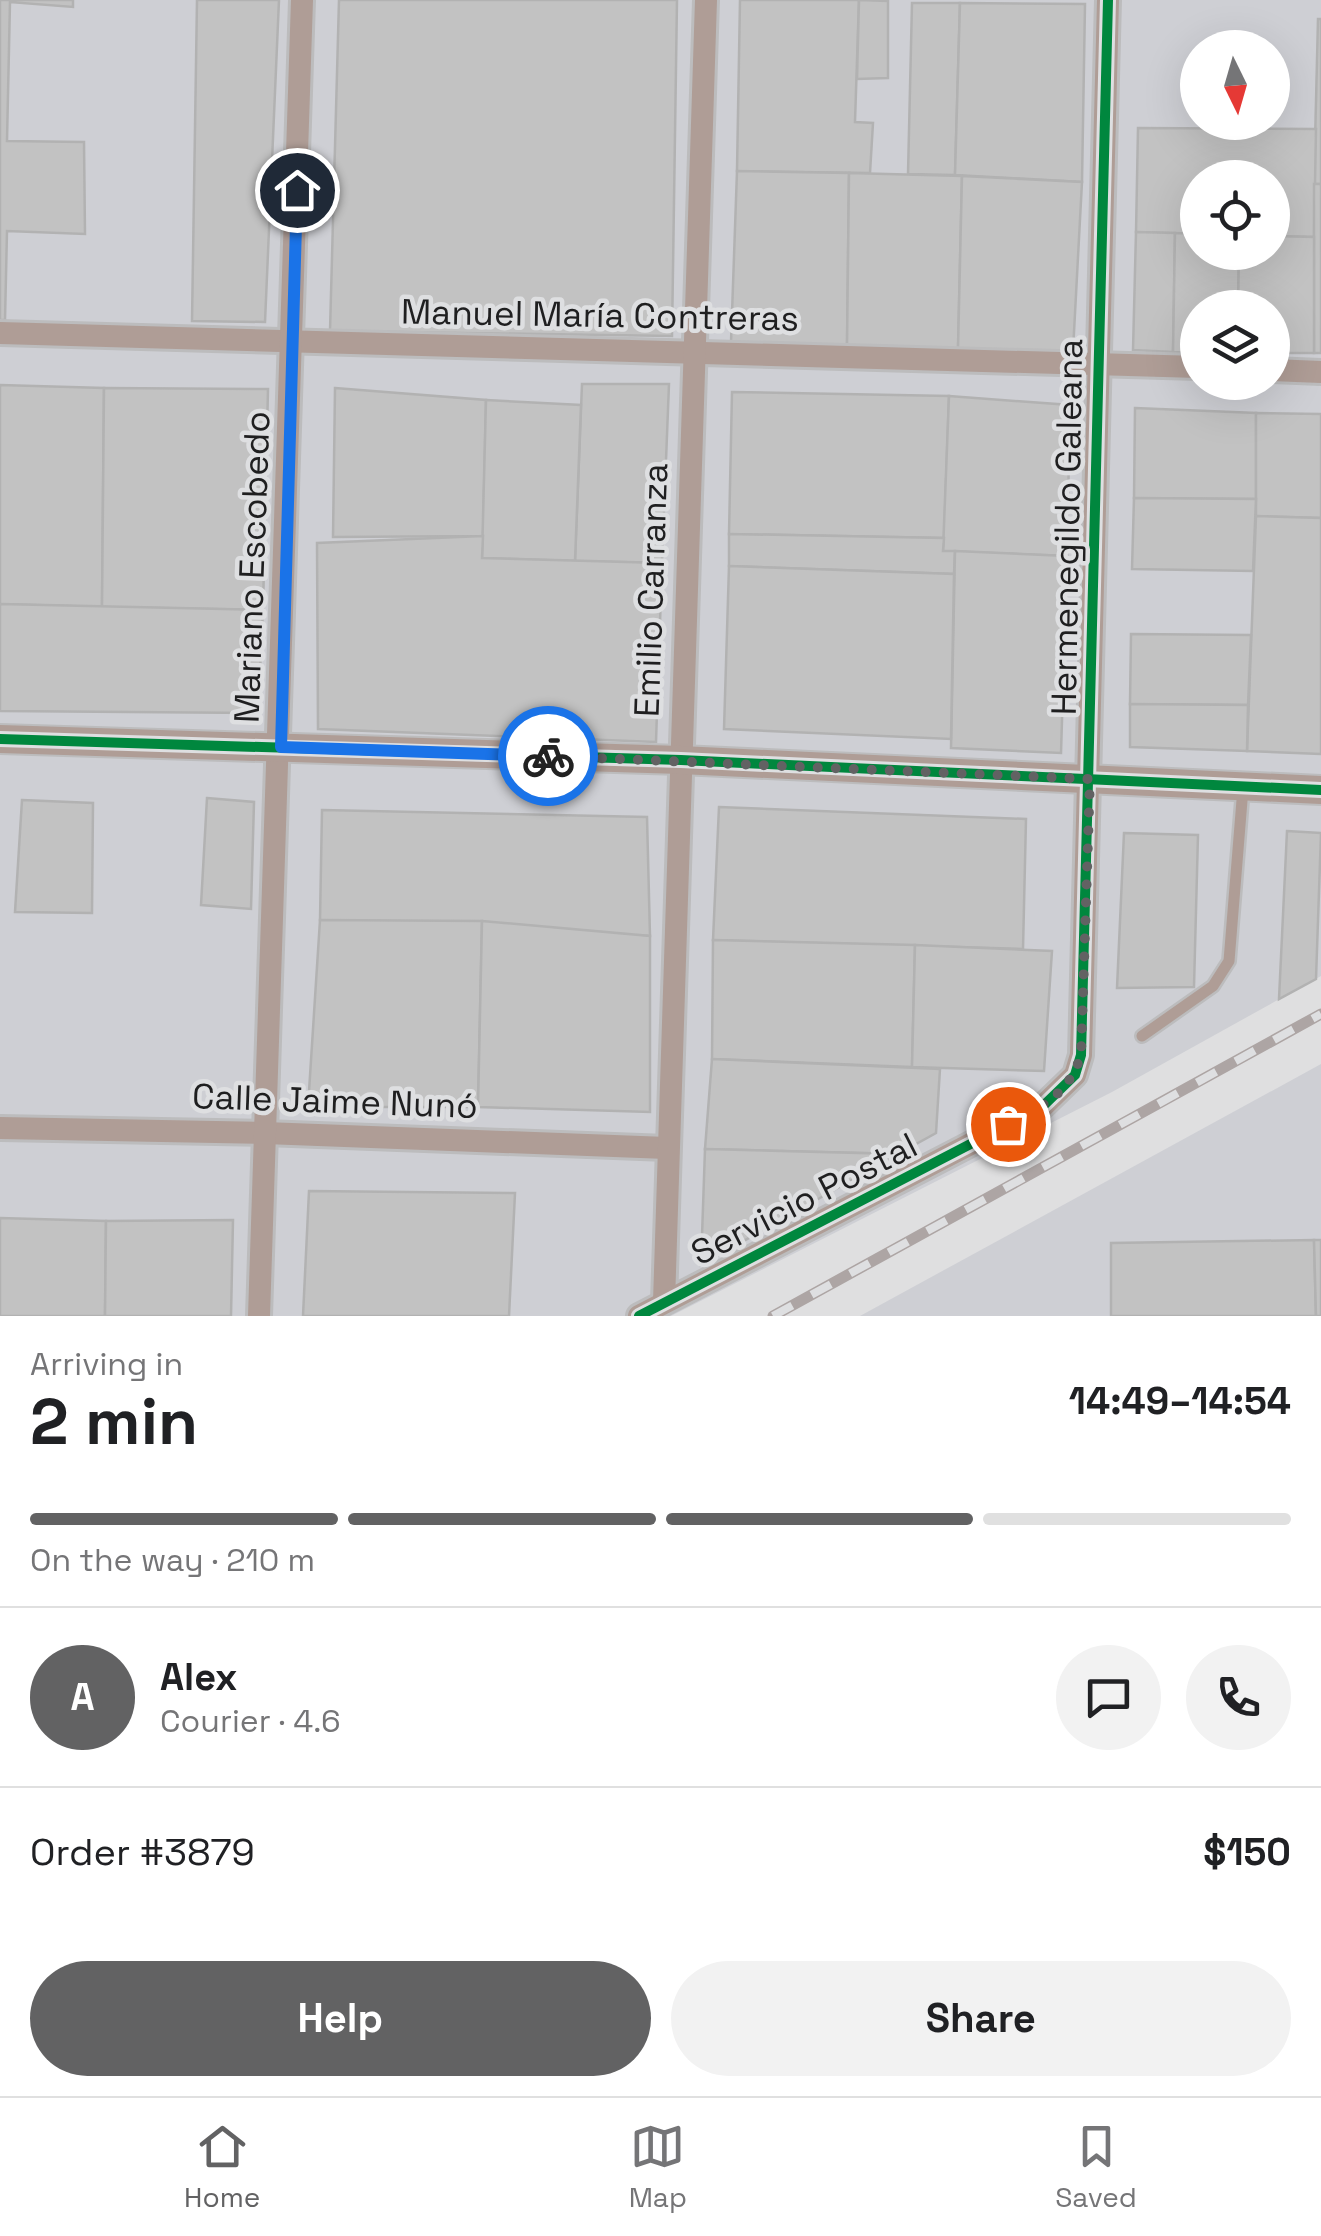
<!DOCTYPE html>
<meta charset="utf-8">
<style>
:root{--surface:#fff;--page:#f2f2f2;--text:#202124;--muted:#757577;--line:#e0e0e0;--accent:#626263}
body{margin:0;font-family:"Space Grotesk",sans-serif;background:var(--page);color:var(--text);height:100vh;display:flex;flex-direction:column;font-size:38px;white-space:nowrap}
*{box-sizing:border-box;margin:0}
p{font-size:32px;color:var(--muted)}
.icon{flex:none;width:55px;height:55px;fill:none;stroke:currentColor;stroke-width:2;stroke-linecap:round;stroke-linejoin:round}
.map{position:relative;height:1316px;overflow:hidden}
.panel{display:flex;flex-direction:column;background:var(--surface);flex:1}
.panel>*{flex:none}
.needle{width:65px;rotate:175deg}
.fabs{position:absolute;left:1180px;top:30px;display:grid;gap:20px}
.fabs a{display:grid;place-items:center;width:110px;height:110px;border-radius:50%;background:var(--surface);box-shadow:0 10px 40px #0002;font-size:50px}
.pin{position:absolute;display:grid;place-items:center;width:85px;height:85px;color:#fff;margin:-42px;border:5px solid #fff;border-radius:50%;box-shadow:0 2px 10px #0007}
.courier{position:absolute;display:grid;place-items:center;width:100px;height:100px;margin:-50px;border:8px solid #1a73e8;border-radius:50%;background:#fff;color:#222;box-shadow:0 2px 12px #0007}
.headline em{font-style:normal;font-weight:700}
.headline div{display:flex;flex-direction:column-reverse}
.headline{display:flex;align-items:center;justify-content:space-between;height:170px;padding:0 30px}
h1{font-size:65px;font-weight:700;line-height:75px}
.bar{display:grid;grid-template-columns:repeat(4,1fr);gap:15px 10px;align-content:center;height:120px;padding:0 30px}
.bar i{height:12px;border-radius:8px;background:var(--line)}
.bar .on{background:var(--accent)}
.bar p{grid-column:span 4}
.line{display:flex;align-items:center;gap:25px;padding:0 30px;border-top:2px solid var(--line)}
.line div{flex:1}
.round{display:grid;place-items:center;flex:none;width:105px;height:105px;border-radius:52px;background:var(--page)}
.action{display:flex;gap:20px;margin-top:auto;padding:20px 30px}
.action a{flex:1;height:115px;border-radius:60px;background:var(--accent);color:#fff;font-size:40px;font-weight:700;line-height:115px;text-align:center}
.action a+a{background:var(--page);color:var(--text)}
.tab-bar{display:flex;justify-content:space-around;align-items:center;height:140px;border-top:2px solid var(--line);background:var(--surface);font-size:28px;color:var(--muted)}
.tab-bar a{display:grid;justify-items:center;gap:5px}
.tab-bar .on{color:var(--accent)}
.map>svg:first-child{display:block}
.built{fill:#cecfd4;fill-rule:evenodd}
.building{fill:#c2c2c2;stroke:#b2b2b2;stroke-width:2.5}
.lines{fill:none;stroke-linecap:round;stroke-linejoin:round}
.service-casing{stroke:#bcbcbd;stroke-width:16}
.minor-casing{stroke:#bcbcbd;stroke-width:28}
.tertiary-casing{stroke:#bcbcbd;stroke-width:32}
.service{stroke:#af9d96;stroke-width:11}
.minor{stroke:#af9d96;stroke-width:22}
.tertiary{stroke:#af9d96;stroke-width:28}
.rail-casing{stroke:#ada5a4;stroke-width:11}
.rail{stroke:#dedfe1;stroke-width:8;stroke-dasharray:22;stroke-linecap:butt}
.cycleway-casing{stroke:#dedfe1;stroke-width:16}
.cycleway{stroke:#00873e;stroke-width:10}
.done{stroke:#626263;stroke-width:10;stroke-dasharray:0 18}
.route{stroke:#1a73e8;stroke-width:12}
.labels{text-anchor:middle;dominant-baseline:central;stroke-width:9;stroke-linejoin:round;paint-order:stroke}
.street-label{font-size:35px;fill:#1f1f20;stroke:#dedfe1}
</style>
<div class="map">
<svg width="1321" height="1316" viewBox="0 0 1321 1316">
<rect width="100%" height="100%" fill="#dfdfe0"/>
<!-- built -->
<g class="built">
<path d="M0,0H1321V976L1112,1092L671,1316H0ZM1198,48H1272V122H1198ZM1198,178H1272V252H1198ZM1198,308H1272V382H1198Z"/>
<path d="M1321,1064V1316H860Z"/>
</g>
<!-- building -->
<g class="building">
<path d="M0,0H73V7L10,2L7,141L84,142L85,234L7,231L5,320H0Z"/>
<path d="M197,0H279L265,322L192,321Z"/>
<path d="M339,0H677L672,336L330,331Z"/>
<path d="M740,0H859L855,122L873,123L870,173L737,171Z"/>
<path d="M859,0L888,1V78L857,79Z"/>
<path d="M912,3H960L955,175L908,174Z"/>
<path d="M960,3L1085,4L1082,182L955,175Z"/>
<path d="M1318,19H1321V184H1314Z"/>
<path d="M1138,128L1316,129L1314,237L1272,236V178H1198V234L1136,232Z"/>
<path d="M737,171L849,173L847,347L731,342Z"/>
<path d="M849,173L962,176L958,349L847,347Z"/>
<path d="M962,176L1082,182L1073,351L958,349Z"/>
<rect x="1314" y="184" width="7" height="169"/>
<path d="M1136,232L1175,233L1173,352L1133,350Z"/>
<path d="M1175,233L1198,234V252H1239L1238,308H1198V353L1173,352Z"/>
<path d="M1272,236L1314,237V353H1272V308H1238L1239,252H1272Z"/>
<path d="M582,384H669L662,563L575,561Z"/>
<path d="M0,385L104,388L102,607L0,604Z"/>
<path d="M104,388L268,389L263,610L102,607Z"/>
<path d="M335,388L486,400L483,536L333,537Z"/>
<path d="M732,392L949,396L944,538L729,534Z"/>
<path d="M949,396L1070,405L1067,556L943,551Z"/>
<path d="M486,400L581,405L575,561L482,558Z"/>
<path d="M1135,408L1256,413V499L1134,498Z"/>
<path d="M1256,413L1321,414V518L1256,516Z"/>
<path d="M1134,498L1256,499L1253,571L1132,569Z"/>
<path d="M1256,516L1321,518V754L1247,751Z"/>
<path d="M729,534L944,538L943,551H955L954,574L729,566Z"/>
<path d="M483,536L482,558L662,563L656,742L318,729L317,543Z"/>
<path d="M955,551L1067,556L1061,753L951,748Z"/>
<path d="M729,566L954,574L951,739L724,729Z"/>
<path d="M0,604L263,610L258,713L0,711Z"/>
<path d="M1131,634L1251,635L1248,705L1130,704Z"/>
<path d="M1130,704L1248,705L1247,751L1130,747Z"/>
<path d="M207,798L254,802L251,909L201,905Z"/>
<path d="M22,800L93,803L92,913L15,912Z"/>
<path d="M719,807L1026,819L1023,949L713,940Z"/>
<path d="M322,810L647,817L650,936L320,920Z"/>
<path d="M1287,831L1321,833L1316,979L1279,999Z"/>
<path d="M1124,833L1198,835L1194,987L1117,988Z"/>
<path d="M320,920L482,921L478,1107H308Z"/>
<path d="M482,921L650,936V1112L478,1107Z"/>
<path d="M713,940L915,945L912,1067L712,1059Z"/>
<path d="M915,945L1052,951L1044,1071L912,1067Z"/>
<path d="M712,1059L940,1069L936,1133L898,1154L705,1149Z"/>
<path d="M705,1149L898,1154L701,1265Z"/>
<path d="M309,1191L515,1193L509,1316H303Z"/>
<path d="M0,1218L106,1221L105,1316H0Z"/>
<path d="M233,1220L231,1316H105L106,1221Z"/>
<path d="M1314,1240L1316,1316H1111V1243Z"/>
<path d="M1314,1240H1321V1316H1316Z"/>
</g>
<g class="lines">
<!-- service casing -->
<g class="service-casing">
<path id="service" d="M1142,1036L1213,986L1229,961L1243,788"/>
</g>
<!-- minor casing -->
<g class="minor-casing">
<g id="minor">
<path d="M0,333L1198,367"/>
<path d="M1272,370L1321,372"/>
<path d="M0,1128L265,1133L667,1148"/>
<path d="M664,1302L706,0"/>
<path d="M259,1316L302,0"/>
<path d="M639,1316L1042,1107L1075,1075L1081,1055L1108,0"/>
</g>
</g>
<!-- tertiary casing -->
<g class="tertiary-casing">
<path id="tertiary" d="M0,739L681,760L1321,790"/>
</g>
<!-- service -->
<use href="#service" class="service"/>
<!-- minor -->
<use href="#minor" class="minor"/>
<!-- tertiary -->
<use href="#tertiary" class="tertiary"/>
<!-- rail casing -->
<g class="rail-casing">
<path id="rail" d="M773,1316L1321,1014"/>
</g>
<!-- rail -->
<use href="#rail" class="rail"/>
<!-- cycleway casing -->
<g class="cycleway-casing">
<g id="cycleway">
<path d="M0,739L681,760L1321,790"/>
<path d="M639,1316L1042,1107L1075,1075L1081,1055L1108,0"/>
</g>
</g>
<!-- cycleway -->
<use href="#cycleway" class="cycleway"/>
</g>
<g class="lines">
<!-- done -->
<path class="done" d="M548,756L1090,779L1081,1055C1069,1094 1042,1107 1008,1124"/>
<!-- route -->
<path class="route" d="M297,190L281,747L548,756"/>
</g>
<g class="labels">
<!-- street labels -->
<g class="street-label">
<text transform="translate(600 315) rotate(1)">Manuel María Contreras</text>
<text transform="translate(1067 527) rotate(-89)">Hermenegildo Galeana</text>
<text transform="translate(252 567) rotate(-88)">Mariano Escobedo</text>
<text transform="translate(651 590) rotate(-88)">Emilio Carranza</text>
<text transform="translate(335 1101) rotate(2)">Calle Jaime Nunó</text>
<text transform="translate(804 1199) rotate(-27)">Servicio Postal</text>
</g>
</g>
</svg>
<div class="fabs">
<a><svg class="needle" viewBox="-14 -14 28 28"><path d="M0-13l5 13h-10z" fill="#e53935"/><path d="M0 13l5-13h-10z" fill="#757577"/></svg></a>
<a><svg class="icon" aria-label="locate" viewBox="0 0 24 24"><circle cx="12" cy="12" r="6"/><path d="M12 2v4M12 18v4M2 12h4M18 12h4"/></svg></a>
<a><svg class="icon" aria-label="layers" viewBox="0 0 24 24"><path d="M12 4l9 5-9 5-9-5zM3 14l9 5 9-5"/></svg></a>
</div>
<div class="pin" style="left:1008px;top:1124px;background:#ea580c"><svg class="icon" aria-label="bag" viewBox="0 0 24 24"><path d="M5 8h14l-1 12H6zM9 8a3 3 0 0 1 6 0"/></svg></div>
<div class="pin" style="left:297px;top:190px;background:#1f2937"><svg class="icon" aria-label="home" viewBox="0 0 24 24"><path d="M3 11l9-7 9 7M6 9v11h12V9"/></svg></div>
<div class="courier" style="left:548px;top:756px"><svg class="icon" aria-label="bike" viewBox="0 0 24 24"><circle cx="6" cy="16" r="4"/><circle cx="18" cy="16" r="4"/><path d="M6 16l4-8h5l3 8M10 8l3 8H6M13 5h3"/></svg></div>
</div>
<section class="panel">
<div class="headline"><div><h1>2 min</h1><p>Arriving in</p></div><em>14:49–14:54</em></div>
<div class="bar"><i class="on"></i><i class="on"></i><i class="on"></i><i></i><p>On the way · 210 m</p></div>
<div class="line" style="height:180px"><b class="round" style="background:var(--accent);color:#fff">A</b><div><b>Alex</b><p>Courier · 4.6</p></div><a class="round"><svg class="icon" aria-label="chat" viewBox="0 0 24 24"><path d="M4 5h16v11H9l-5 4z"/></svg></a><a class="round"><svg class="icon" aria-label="phone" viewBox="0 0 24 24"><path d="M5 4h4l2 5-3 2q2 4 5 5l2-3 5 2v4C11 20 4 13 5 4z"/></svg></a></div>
<div class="line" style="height:130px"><div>Order #3879</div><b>$150</b></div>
<div class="action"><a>Help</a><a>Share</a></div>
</section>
<nav class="tab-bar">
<a class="on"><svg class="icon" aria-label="home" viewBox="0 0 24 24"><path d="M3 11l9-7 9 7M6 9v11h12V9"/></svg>Home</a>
<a><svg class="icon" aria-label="map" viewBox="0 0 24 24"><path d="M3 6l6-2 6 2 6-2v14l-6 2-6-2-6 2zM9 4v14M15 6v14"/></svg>Map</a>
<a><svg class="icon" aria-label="saved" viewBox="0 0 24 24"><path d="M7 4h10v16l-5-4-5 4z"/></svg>Saved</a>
</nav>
